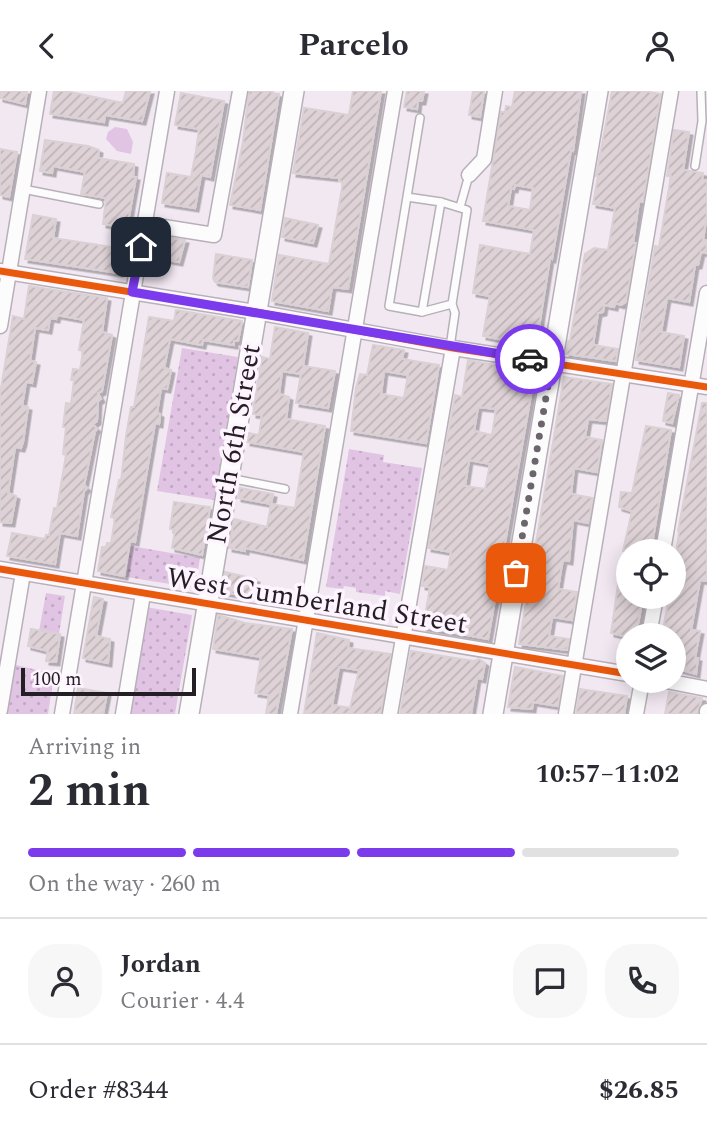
<!DOCTYPE html>
<meta charset="utf-8">
<style>
:root{--surface:#fff;--page:#f7f7f7;--text:#2b2b33;--muted:#7c7c81;--line:#e1e1e2;--accent:#7c3aed}
body{margin:0;font-family:Spectral,serif;background:var(--page);color:var(--text);height:100vh;display:flex;flex-direction:column;font-size:26px;white-space:nowrap}
*{box-sizing:border-box;margin:0}
p{font-size:23px;color:var(--muted)}
.icon{flex:none;width:38px;height:38px;fill:none;stroke:currentColor;stroke-width:2;stroke-linecap:round;stroke-linejoin:round}
.map{position:relative;height:623px;overflow:hidden}
.details{display:flex;flex-direction:column;background:var(--surface);flex:1}
.details>*{flex:none}
.buttons{position:absolute;left:616px;top:448px;display:grid;gap:14px}
.buttons a{display:grid;place-items:center;width:70px;height:70px;border-radius:50%;background:var(--surface);box-shadow:0 4px 18px #0003;font-size:35px}
.scale{position:absolute;left:21px;bottom:18px;width:175px;box-sizing:border-box;padding-left:7px;border:4px solid #241e25;border-top:0;font-size:19px;line-height:24px;white-space:nowrap;color:#241e25;-webkit-text-stroke:5px #fef4ff;paint-order:stroke}
.pin{position:absolute;display:grid;place-items:center;width:60px;height:60px;color:#fff;margin:-30px;border-radius:14px;box-shadow:0 4px 10px #0006}
.courier{position:absolute;display:grid;place-items:center;width:70px;height:70px;margin:-35px;border:5px solid #7c3aed;border-radius:50%;background:#fff;color:#222;box-shadow:0 2px 9px #0007}
.overview em{font-style:normal;font-weight:700}
.overview div{display:flex;flex-direction:column-reverse}
.overview{display:flex;align-items:center;justify-content:space-between;height:119px;padding:0 28px}
h1{font-size:46px;font-weight:700;line-height:52px}
.bar{display:grid;grid-template-columns:repeat(4,1fr);gap:10px 7px;align-content:center;height:84px;padding:0 28px}
.bar i{height:9px;border-radius:5px;background:var(--line)}
.bar .on{background:var(--accent)}
.bar p{grid-column:span 4}
.line{display:flex;align-items:center;gap:18px;padding:0 28px;border-top:2px solid var(--line)}
.line div{flex:1}
.round{display:grid;place-items:center;flex:none;width:74px;height:74px;border-radius:28px;background:var(--page)}
header{display:flex;justify-content:space-between;align-items:center;height:91px;padding:0 28px;background:var(--surface);font-size:32px;font-weight:700}
.map>svg:first-child{display:block}
.grass{fill:url(#grass-dots)}
.green{fill:#e1c4e3}
.building{fill:url(#building-hatch);stroke:#dad1d4;stroke-width:2;fill-rule:evenodd;filter:url(#shadow)}
.lines{fill:none;stroke-linecap:round;stroke-linejoin:round}
.lane-casing{stroke:#b8b0b8;stroke-width:10}
.street-casing{stroke:#b8b0b8;stroke-width:17}
.secondary-casing{stroke:#b8b0b8;stroke-width:22}
.lane{stroke:#fdfcfd;stroke-width:7}
.street{stroke:#fdfcfd;stroke-width:14}
.secondary{stroke:#fdfcfd;stroke-width:19}
.cycleway-casing{stroke:#fef4ff;stroke-width:11}
.cycleway{stroke:#e8590c;stroke-width:7}
.done{stroke:#6c656d;stroke-width:7;stroke-dasharray:0 12.6}
.route{stroke:#7c3aed;stroke-width:9}
.labels{text-anchor:middle;dominant-baseline:central;stroke-width:7;stroke-linejoin:round;paint-order:stroke}
.street-label{font-size:28px;fill:#241e25;stroke:#fef4ff}
</style>
<header><svg class="icon" aria-label="back" viewBox="0 0 24 24"><path d="M15 5l-7 7 7 7"/></svg>Parcelo<svg class="icon" aria-label="person" viewBox="0 0 24 24"><circle cx="12" cy="8" r="4"/><path d="M4 21q1-7 8-7t8 7"/></svg></header>
<div class="map">
<svg width="707" height="623" viewBox="0 0 707 623">
<defs>
<pattern id="grass-dots" width="8" height="8" patternUnits="userSpaceOnUse" patternTransform="scale(1.75)"><rect width="8" height="8" fill="#e1c4e3"/><path d="M2 2h.1M6 6h.1" fill="none" stroke="#c1a8c3" stroke-width="1.8" stroke-linecap="round"/></pattern>
<pattern id="building-hatch" width="6" height="6" patternUnits="userSpaceOnUse" patternTransform="scale(1.75)"><rect width="6" height="6" fill="#ded2d6"/><path d="M-1 1l2-2M0 6l6-6M5 7l2-2" fill="none" stroke="#beb4b8"/></pattern>
<filter id="shadow"><feDropShadow dx="3.5" dy="3.5" stdDeviation="0" flood-color="#0004"/></filter>
</defs>
<rect width="100%" height="100%" fill="#f2e8f2"/>
<!-- grass -->
<g class="grass">
<path d="M182,257L238,266L214,409L157,400Z"/>
<path d="M349,358L384,364L383,371L422,377L400,503L385,500V505L356,501V497L344,495L343,498L326,496Z"/>
<path d="M131,455L200,467L195,497L126,486Z"/>
<path d="M46,502L65,505L59,543L39,540Z"/>
<path d="M146,516L192,524L175,623H128Z"/>
<path d="M12,573L54,583L48,623H4Z"/>
</g>
<!-- green -->
<path class="green" d="M115,36L127,38L133,51L131,63L117,60L106,48L108,41Z"/>
<!-- building -->
<g class="building">
<path d="M0,0H27L25,13L0,7Z"/>
<path d="M54,0H66L123,12L126,0H150L142,30L105,24L104,31L50,23Z"/>
<path d="M249,0H273L272,2L279,3L260,119L230,114L243,51Z"/>
<path d="M353,0H381L348,198L332,196L328,220L272,210L279,164L329,173L343,91L339,90V87L293,82L304,17L349,24Z"/>
<path d="M407,0H424L422,10H418L417,18L404,16Z"/>
<path d="M473,0H484L480,26L469,24Z"/>
<path d="M515,0H581L573,60L571,59L552,168L550,167L539,236L536,247L526,245L525,253L483,245L490,205L473,202L480,154L530,163L534,139L483,130L501,21H505L506,15L512,16ZM515,94L533,97L530,119L508,115L511,97L514,98Z"/>
<path d="M612,0H643L661,3L643,111L639,110L633,152H636L626,211L621,214L615,212L614,216L604,214L603,221L598,222L593,254L618,258L616,270L566,263L568,250H570L585,163L594,157L608,159L615,117L593,113L598,85H596Z"/>
<path d="M181,2L224,10L210,86L201,84L195,117L162,112L167,82L191,86L196,60L199,38L175,34Z"/>
<path d="M674,39L689,41L683,79L703,82L702,89H707V123L703,149H707L706,162L701,161L698,174H695L689,211L667,207L661,241L684,245L679,276L636,269L655,155L659,156L671,85H667Z"/>
<path d="M45,49L88,55L99,59L98,67L134,73L133,86H136L119,182L25,168L33,124L56,128L53,147L112,156L115,135L103,133L106,107L81,103L85,81L53,75L52,82L40,80Z"/>
<path d="M0,58L17,61L9,106L0,104Z"/>
<path d="M285,127L318,134L313,152L282,146Z"/>
<path d="M155,144L185,149L179,171L152,166Z"/>
<path d="M216,163L252,169L248,196L215,191L213,187Z"/>
<path d="M29,195L107,207L102,241L112,244L102,300L98,302L101,308L98,310L97,330L93,333L97,338L95,340L86,385L84,394L87,397L84,400L77,445L60,442L55,473L7,465L12,442L45,448L46,444H49L54,417H57L66,364L63,363L66,336H63L66,312L71,313L74,289H71L73,278L80,279L83,260L79,259L84,229L57,224L56,228L50,227L48,239L35,237L30,270L36,271L32,292L26,291L22,315L28,316L23,351L21,357L15,356L8,402L16,405L11,432L0,431V303L13,225L24,228Z"/>
<path d="M176,219L242,230L238,250H234V254L203,249L202,254L170,248L164,277L171,279L169,289L167,298L161,297L160,303L157,322L160,323L159,333L155,332L135,451L130,450L124,485L98,480L102,456H106L107,452H111L115,427L111,426L119,389L121,390L126,345L131,316H134L149,226L174,230Z"/>
<path d="M275,236L308,242L303,275L335,280L328,317L296,312L301,283L282,280L279,303L289,306L286,328L325,335L303,469L245,457V460L229,457L234,428L267,436L271,413L238,407L240,397L273,403L271,413L295,417L304,361L247,351L249,342L259,344L262,324L253,323L254,313L262,266L270,268Z"/>
<path d="M373,254L404,259L402,268L439,274L426,352L351,340L356,297L360,283L367,284ZM384,280L408,284L404,307L381,303Z"/>
<path d="M468,269L535,281L488,548L423,536L430,496L422,495L425,475L448,479L451,461L428,457L455,304L462,306ZM478,316L496,318L492,344L474,340ZM469,369L490,373L485,398L465,395Z"/>
<path d="M564,286L612,293L606,330L588,328L585,346L602,349L597,381L574,377L571,403L593,407L588,432L573,429L569,470L563,469L561,479L558,498L577,501L572,529L552,526L549,545L569,548L567,559L519,553Z"/>
<path d="M668,302L679,304L672,332L663,330Z"/>
<path d="M702,312H707V490L700,489L691,539L700,540L695,567H698L696,583L674,577V544H662L669,506H674V477L679,441L678,440Z"/>
<path d="M646,335L671,339L651,460H623L632,420L619,416L621,401L632,402Z"/>
<path d="M174,411L210,416L202,464L172,457L175,439L170,438Z"/>
<path d="M620,480L628,482V506H643L636,544L628,546L611,542Z"/>
<path d="M225,481L256,488L255,495L267,497L266,499L297,504L296,513L222,501Z"/>
<path d="M94,506L103,508L96,545L110,548L108,572L83,567L87,544L92,545L87,544Z"/>
<path d="M218,524L245,532L292,538L276,623H266L269,604L255,602L261,566L213,558Z"/>
<path d="M31,538L60,543L56,571L46,570L48,560L28,555Z"/>
<path d="M317,542L349,549L348,557L391,563L381,623H304ZM339,576L359,579L350,617L332,614Z"/>
<path d="M411,560L474,570L479,568L485,572L482,588L477,587L471,623H400Z"/>
<path d="M515,576L563,585L558,615L533,611L532,618L508,616Z"/>
<path d="M78,597L107,602L103,623H74Z"/>
<path d="M580,598L627,605L624,623H576Z"/>
<path d="M669,601L702,607L697,623H665Z"/>
</g>
<g class="lines">
<!-- lane casing -->
<g class="lane-casing">
<g id="lane">
<path d="M695,75L702,30L701,0"/>
<path d="M23,98L99,113"/>
<path d="M407,106L441,111L422,221L389,215L420,27"/>
<path d="M460,116L469,84"/>
<path d="M422,221L452,213L467,119L441,111"/>
<path d="M450,256L455,222L452,213"/>
<path d="M229,387L285,398"/>
</g>
</g>
<!-- street casing -->
<g class="street-casing">
<g id="street">
<path d="M469,84L484,68L495,0"/>
<path d="M145,133L214,144L240,0"/>
<path d="M0,180L256,221L453,257L707,296"/>
<path d="M0,235L39,0"/>
<path d="M663,460L707,202"/>
<path d="M0,478L628,583"/>
<path d="M649,544L656,506"/>
<path d="M666,590L707,598"/>
<path d="M0,619L23,482"/>
<path d="M62,623L167,0"/>
<path d="M123,623L143,503"/>
<path d="M290,623L395,0"/>
<path d="M390,623L453,257"/>
<path d="M566,623L671,0"/>
<path d="M636,623L642,590"/>
<path d="M707,623V620"/>
</g>
</g>
<!-- secondary casing -->
<g class="secondary-casing">
<g id="secondary">
<path d="M189,623L294,0"/>
<path d="M493,623L598,0"/>
</g>
</g>
<!-- lane -->
<use href="#lane" class="lane"/>
<!-- street -->
<use href="#street" class="street"/>
<!-- secondary -->
<use href="#secondary" class="secondary"/>
<!-- cycleway casing -->
<g class="cycleway-casing">
<g id="cycleway">
<path d="M0,180L256,221L453,257L707,296"/>
<path d="M0,478L628,583"/>
</g>
</g>
<!-- cycleway -->
<use href="#cycleway" class="cycleway"/>
</g>
<g class="lines">
<!-- done -->
<path class="done" d="M516,482L552,271L530,268"/>
<!-- route -->
<path class="route" d="M141,156L132,201L530,268"/>
</g>
<g class="labels">
<!-- street labels -->
<g class="street-label">
<text transform="translate(234 353) rotate(-80)">North 6th Street</text>
<text transform="translate(317 510) rotate(9)">West Cumberland Street</text>
</g>
</g>
</svg>
<div class="buttons">
<a><svg class="icon" aria-label="locate" viewBox="0 0 24 24"><circle cx="12" cy="12" r="6"/><path d="M12 2v4M12 18v4M2 12h4M18 12h4"/></svg></a>
<a><svg class="icon" aria-label="layers" viewBox="0 0 24 24"><path d="M12 4l9 5-9 5-9-5zM3 14l9 5 9-5"/></svg></a>
</div>
<div class="scale">100 m</div>
<div class="pin" style="left:516px;top:482px;background:#ea580c"><svg class="icon" aria-label="bag" viewBox="0 0 24 24"><path d="M5 8h14l-1 12H6zM9 8a3 3 0 0 1 6 0"/></svg></div>
<div class="pin" style="left:141px;top:156px;background:#1f2937"><svg class="icon" aria-label="home" viewBox="0 0 24 24"><path d="M3 11l9-7 9 7M6 9v11h12V9"/></svg></div>
<div class="courier" style="left:530px;top:268px"><svg class="icon" aria-label="car" viewBox="0 0 24 24"><path d="M5 17H2v-5l4-1 3-4h7l3 4 3 1v5h-3M9 17h6M6 11h13"/><circle cx="7" cy="17" r="2"/><circle cx="17" cy="17" r="2"/></svg></div>
</div>
<section class="details">
<div class="overview"><div><h1>2 min</h1><p>Arriving in</p></div><em>10:57–11:02</em></div>
<div class="bar"><i class="on"></i><i class="on"></i><i class="on"></i><i></i><p>On the way · 260 m</p></div>
<div class="line" style="height:126px"><a class="round"><svg class="icon" aria-label="person" viewBox="0 0 24 24"><circle cx="12" cy="8" r="4"/><path d="M4 21q1-7 8-7t8 7"/></svg></a><div><b>Jordan</b><p>Courier · 4.4</p></div><a class="round"><svg class="icon" aria-label="chat" viewBox="0 0 24 24"><path d="M4 5h16v11H9l-5 4z"/></svg></a><a class="round"><svg class="icon" aria-label="phone" viewBox="0 0 24 24"><path d="M5 4h4l2 5-3 2q2 4 5 5l2-3 5 2v4C11 20 4 13 5 4z"/></svg></a></div>
<div class="line" style="height:91px"><div>Order #8344</div><b>$26.85</b></div>
</section>
